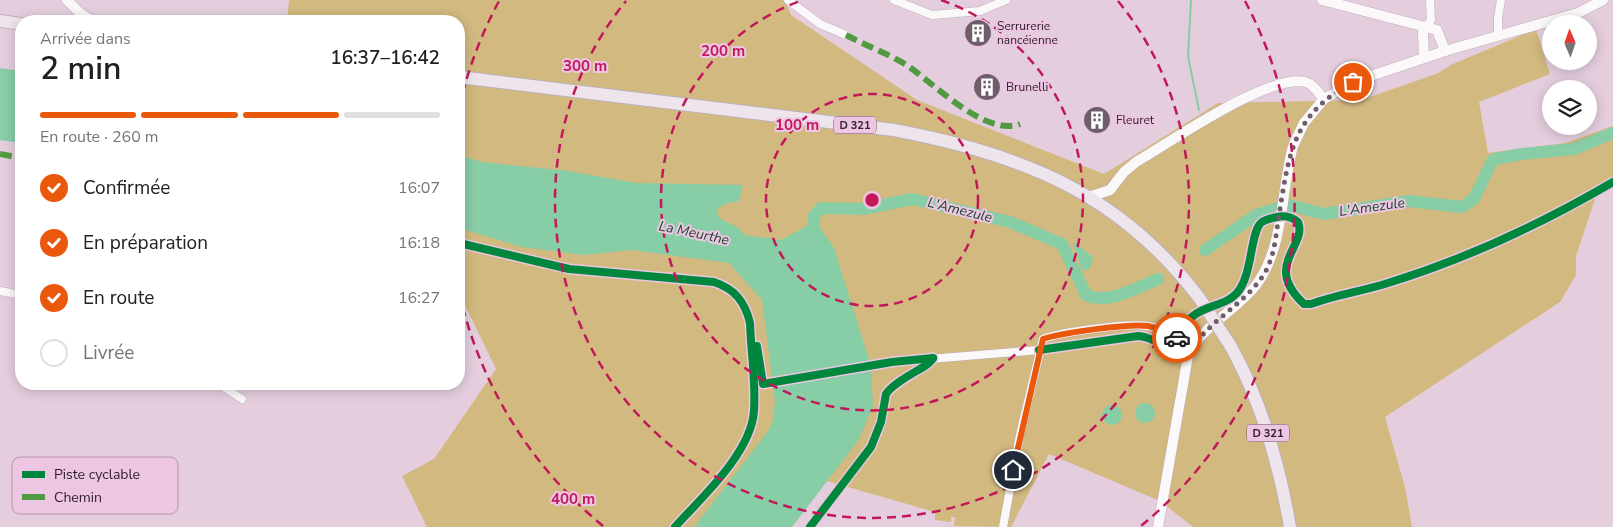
<!DOCTYPE html>
<html lang="fr">
<meta charset="utf-8">
<style>
:root{--surface:#fff;--page:#f6f6f6;--text:#202124;--muted:#757577;--line:#e0e0e0;--accent:#ea580c}
body{margin:0;font-family:"Nunito Sans",sans-serif;background:var(--page);color:var(--text);height:100vh;display:flex;flex-direction:column;font-size:19px;white-space:nowrap}
*{box-sizing:border-box;margin:0}
p{font-size:16px;color:var(--muted)}
.icon{flex:none;width:28px;height:28px;fill:none;stroke:currentColor;stroke-width:2;stroke-linecap:round;stroke-linejoin:round}
.map{position:relative;flex:1;overflow:hidden}
.sheet{position:absolute;left:15px;top:15px;width:450px;height:375px;display:flex;flex-direction:column;background:var(--surface);border-radius:20px;box-shadow:0 2px 12px #0003}
.sheet>*{flex:none}
.needle{width:32px;rotate:358deg}
.buttons{position:absolute;left:1542px;top:15px;display:grid;gap:10px}
.buttons a{display:grid;place-items:center;width:55px;height:55px;border-radius:50%;background:var(--surface);box-shadow:0 2px 12px #0003;font-size:25px}
.pin{position:absolute;display:grid;place-items:center;width:42px;height:42px;color:#fff;margin:-21px;border:2px solid #fff;border-radius:50%;box-shadow:0 1px 5px #0007}
.courier{position:absolute;display:grid;place-items:center;width:50px;height:50px;margin:-25px;border:4px solid #ea580c;border-radius:50%;background:#fff;color:#222;box-shadow:0 1px 6px #0007}
.overview em{font-style:normal;font-weight:600}
.overview div{display:flex;flex-direction:column-reverse}
.overview{display:flex;align-items:center;justify-content:space-between;height:85px;padding:0 25px}
h1{font-size:32px;font-weight:600;line-height:38px}
.bar{display:grid;grid-template-columns:repeat(4,1fr);gap:8px 5px;align-content:center;height:60px;padding:0 25px}
.bar i{height:6px;border-radius:4px;background:var(--line)}
.bar .on{background:var(--accent)}
.bar p{grid-column:span 4}
ol{padding:0 25px;list-style:none}
li{display:flex;align-items:center;gap:15px;height:55px}
li p{margin-inline-start:auto}
li .icon{padding:5px;border-radius:50%;background:var(--accent);color:#fff;stroke-width:4}
li:last-child{color:var(--muted)}
li i{width:28px;height:28px;border:2px solid var(--line);border-radius:50%}
.map>svg:first-child{display:block}
.green{fill:#d2b97f}
.water{fill:#87cda5}
.lines{fill:none;stroke-linecap:round;stroke-linejoin:round}
.stream{stroke:#87cda5;stroke-width:2}
.river{stroke:#87cda5;stroke-width:12}
.minor-casing{stroke:#bfaebb;stroke-width:9}
.tertiary-casing{stroke:#bfaebb;stroke-width:11}
.primary-casing{stroke:#bcb1b9;stroke-width:14}
.minor{stroke:#fbf8fa;stroke-width:8}
.tertiary{stroke:#fbf8fa;stroke-width:10}
.primary{stroke:#eee5ec;stroke-width:12}
.primary-bridge-casing{stroke:#bcb1b9;stroke-width:14;stroke-linecap:butt}
.primary-bridge{stroke:#eee5ec;stroke-width:12}
.quiet{stroke:#509b42;stroke-width:6;stroke-dasharray:12 6;stroke-linecap:butt}
.cycleway-casing{stroke:#ecc6e2;stroke-width:11}
.cycleway{stroke:#00873e;stroke-width:8}
.done{stroke:#6f5e6a;stroke-width:5;stroke-dasharray:0 9}
.route{stroke:#ea580c;stroke-width:6}
.ring{fill:none;stroke:#c2185b;stroke-width:2.5;stroke-dasharray:9 6}
.labels{text-anchor:middle;dominant-baseline:central;stroke-width:4;stroke-linejoin:round;paint-order:stroke}
.shield{fill:#ecc6e2;stroke:#685363;stroke-width:1}
.shield-label{font-size:11px;font-weight:bold;fill:#30222c}
.poi-label{font-size:12px;fill:#30222c;stroke:#ecc6e2;text-anchor:start}
.water-label{font-size:14px;font-style:italic;fill:#19462c;stroke:#ecc6e2}
.key{fill:#ecc6e2;stroke:#b495ab;stroke-width:1}
.key-label{font-size:14px;fill:#30222c}
.centre{fill:#c2185b;stroke:#ecc6e2;stroke-width:2.5}
.ring-label{font-size:15px;text-anchor:middle;font-weight:bold;fill:#c2185b;stroke:#ecc6e2;stroke-width:4;stroke-linejoin:round;paint-order:stroke}
</style>
<div class="map">
<svg width="1613" height="527" viewBox="0 0 1613 527">
<rect width="100%" height="100%" fill="#e4cede"/>
<!-- green -->
<path class="green" d="M289,0H785L791,15L917,100L1104,174L1218,103L1361,100L1436,74L1453,64L1536,29L1550,74L1479,102L1488,153L1565,143L1613,126V179L1600,184L1576,256V275L1560,302L1385,417L1405,487L1412,527H1193L1160,501L1049,454L1011,527L954,526L955,517H951V522L935,520V512L820,479L770,527H427L402,476L434,459L496,369L459,293V21H287Z"/>
<!-- water -->
<g class="water">
<path d="M0,68L21,71V143L0,140Z"/>
<path d="M459,155L482,162L568,171L636,183L743,185L739,201L725,204L717,209L719,218L737,227L745,235L781,240L814,222L817,223L834,248L871,366L873,406L858,441L792,527H694L768,431L773,420L775,401L762,300L729,263L631,250L584,255L522,247L459,228Z"/>
<path d="M1075,243L1093,257L1090,268L1085,271L1082,269L1073,244Z"/>
<circle cx="1145" cy="413" r="10"/>
<circle cx="1112" cy="415" r="10"/>
</g>
<g class="lines">
<!-- stream -->
<path class="stream" d="M1191,0L1188,56L1199,110"/>
<!-- river -->
<g class="river">
<path d="M809,237L813,228L814,216L821,208L863,209L912,199L1010,222L1062,244L1086,295C1109,305 1135,288 1158,279"/>
<path d="M1205,250L1256,215L1278,208L1293,206L1324,214L1408,201L1462,207L1474,199L1492,161L1495,159L1522,154L1574,149L1613,133"/>
</g>
<!-- minor casing -->
<g class="minor-casing">
<g id="minor">
<path d="M788,0L820,24L846,35"/>
<path d="M894,0L932,15L980,11L1006,0"/>
<path d="M1427,26L1431,20L1430,0"/>
<path d="M1498,36V18L1501,0"/>
<path d="M0,291L21,295"/>
<path d="M892,362L1039,350"/>
<path d="M219,384L242,399"/>
<path d="M1003,527L1020,435L1043,339C1061,332 1128,323 1147,326C1164,328 1178,339 1192,349"/>
</g>
</g>
<!-- tertiary casing -->
<g class="tertiary-casing">
<g id="tertiary">
<path d="M67,0L81,14L93,21"/>
<path d="M1322,0L1437,30L1445,51"/>
<path d="M1424,58L1423,32L1427,26"/>
<path d="M1089,197L1110,190L1124,172L1136,162C1168,144 1274,69 1308,83C1315,86 1319,94 1324,99"/>
<path d="M1158,527L1188,356C1202,325 1236,311 1256,285C1284,249 1281,190 1293,146L1304,123L1324,99L1353,82L1445,51L1578,13L1603,0"/>
</g>
</g>
<!-- primary casing -->
<g class="primary-casing">
<g id="primary">
<path d="M0,21L21,24"/>
<path d="M459,77L894,130C1021,154 1120,193 1200,299"/>
<path d="M1230,345C1262,402 1279,463 1290,527"/>
</g>
</g>
<!-- minor -->
<use href="#minor" class="minor"/>
<!-- tertiary -->
<use href="#tertiary" class="tertiary"/>
<!-- primary -->
<use href="#primary" class="primary"/>
<!-- primary-bridge casing -->
<g class="primary-bridge-casing">
<path id="primary-bridge" d="M1200,299L1230,345"/>
</g>
<!-- primary-bridge -->
<use href="#primary-bridge" class="primary-bridge"/>
<!-- quiet -->
<g class="quiet">
<path d="M846,35C865,45 886,53 905,64C933,82 984,137 1020,124"/>
<path d="M0,154L21,158"/>
</g>
<!-- cycleway casing -->
<g class="cycleway-casing">
<g id="cycleway">
<path d="M459,243L569,269L714,282C735,289 745,302 750,323C751,352 756,382 754,411C751,453 702,497 675,527"/>
<path d="M757,346L763,384L892,362L933,358"/>
<path d="M1039,350L1138,336C1150,336 1161,347 1173,343C1181,336 1184,323 1193,316C1206,305 1225,306 1237,293C1253,275 1250,230 1262,222C1266,219 1272,218 1277,217C1285,215 1292,217 1298,222C1308,246 1262,265 1304,304H1311C1336,295 1363,291 1388,283C1466,259 1543,223 1613,182"/>
<path d="M810,527L871,447L881,422L886,394C897,378 930,367 933,358"/>
</g>
</g>
<!-- cycleway -->
<use href="#cycleway" class="cycleway"/>
</g>
<g class="lines">
<!-- done -->
<path class="done" d="M1177,338L1192,348C1212,318 1249,302 1267,269C1274,254 1276,237 1278,221C1289,156 1290,116 1353,82"/>
<!-- route -->
<path class="route" d="M1013,470L1043,339C1061,333 1130,323 1148,326C1159,328 1168,333 1177,338"/>
</g>
<!-- distance rings -->
<g class="ring">
<circle cx="872" cy="200" r="106"/>
<path d="M941 0A211 211 0 1 1 803 0"/>
<path d="M1118 1A317 317 0 1 1 626 1"/>
<path d="M603 526A423 423 0 0 1 459 292M459 108A423 423 0 0 1 499 1M1245 1A423 423 0 0 1 1141 526"/>
</g>
<!-- icons -->
<defs>
<g id="building-disc" transform="scale(1.4375)"><circle r="9.5" fill="#6f5e6a" stroke="#ecc6e2"/><path d="M-4-6H4V6H1V3H-1V6H-4ZM-2.5-4.3h1.7v1.8h-1.7ZM.8-4.3h1.7v1.8H.8ZM-2.5-1h1.7V.8h-1.7ZM.8-1h1.7V.8H.8Z" fill="#fff"/></g>
</defs>
<g fill-rule="evenodd">
<use href="#building-disc" x="978" y="33"/>
<use href="#building-disc" x="987" y="87"/>
<use href="#building-disc" x="1097" y="120"/>
</g>
<g class="labels">
<!-- shield labels -->
<g class="shield">
<rect x="834" y="116.5" width="42" height="17" rx="4"/>
<rect x="1247" y="424.5" width="42" height="17" rx="4"/>
</g>
<g class="shield-label">
<text x="855" y="125">D 321</text>
<text x="1268" y="433">D 321</text>
</g>
<!-- poi labels -->
<g class="poi-label">
<text x="997" y="26">Serrurerie<tspan x="997" dy="14">nancéienne</tspan></text>
<text x="1006" y="87">Brunelli</text>
<text x="1116" y="120">Fleuret</text>
</g>
<!-- water labels -->
<g class="water-label">
<text transform="translate(1372 207) rotate(-8)">L'Amezule</text>
<text transform="translate(960 210) rotate(14)">L'Amezule</text>
<text transform="translate(694 233) rotate(12)">La Meurthe</text>
</g>
</g>
<!-- legend -->
<rect x="12" y="457" width="166" height="57" rx="8" class="key"/>
<rect x="22" y="471" width="23" height="7" fill="#00873e"/>
<rect x="22" y="494" width="23" height="6" fill="#509b42"/>
<g class="key-label">
<text x="54" y="479">Piste cyclable</text>
<text x="54" y="502">Chemin</text>
</g>
<circle cx="872" cy="200" r="8" class="centre"/>
<g class="ring-label">
<text x="723" y="56">200 m</text>
<text x="585" y="71">300 m</text>
<text x="797" y="130">100 m</text>
<text x="573" y="504">400 m</text>
</g>
</svg>
<div class="buttons">
<a><svg class="needle" viewBox="-14 -14 28 28"><path d="M0-13l5 13h-10z" fill="#e53935"/><path d="M0 13l5-13h-10z" fill="#757577"/></svg></a>
<a><svg class="icon" aria-label="layers" viewBox="0 0 24 24"><path d="M12 4l9 5-9 5-9-5zM3 14l9 5 9-5"/></svg></a>
</div>
<div class="pin" style="left:1353px;top:82px;background:#ea580c"><svg class="icon" aria-label="bag" viewBox="0 0 24 24"><path d="M5 8h14l-1 12H6zM9 8a3 3 0 0 1 6 0"/></svg></div>
<div class="pin" style="left:1013px;top:470px;background:#1f2937"><svg class="icon" aria-label="home" viewBox="0 0 24 24"><path d="M3 11l9-7 9 7M6 9v11h12V9"/></svg></div>
<div class="courier" style="left:1177px;top:338px"><svg class="icon" aria-label="car" viewBox="0 0 24 24"><path d="M5 17H2v-5l4-1 3-4h7l3 4 3 1v5h-3M9 17h6M6 11h13"/><circle cx="7" cy="17" r="2"/><circle cx="17" cy="17" r="2"/></svg></div>
<section class="sheet">
<div class="overview"><div><h1>2 min</h1><p>Arrivée dans</p></div><em>16:37–16:42</em></div>
<div class="bar"><i class="on"></i><i class="on"></i><i class="on"></i><i></i><p>En route · 260 m</p></div>
<ol>
<li><svg class="icon" aria-label="check" viewBox="0 0 24 24"><path d="M5 12l5 5 9-10"/></svg>Confirmée<p>16:07</p></li>
<li><svg class="icon" aria-label="check" viewBox="0 0 24 24"><path d="M5 12l5 5 9-10"/></svg>En préparation<p>16:18</p></li>
<li><svg class="icon" aria-label="check" viewBox="0 0 24 24"><path d="M5 12l5 5 9-10"/></svg>En route<p>16:27</p></li>
<li><i></i>Livrée</li>
</ol>
</section>
</div>
